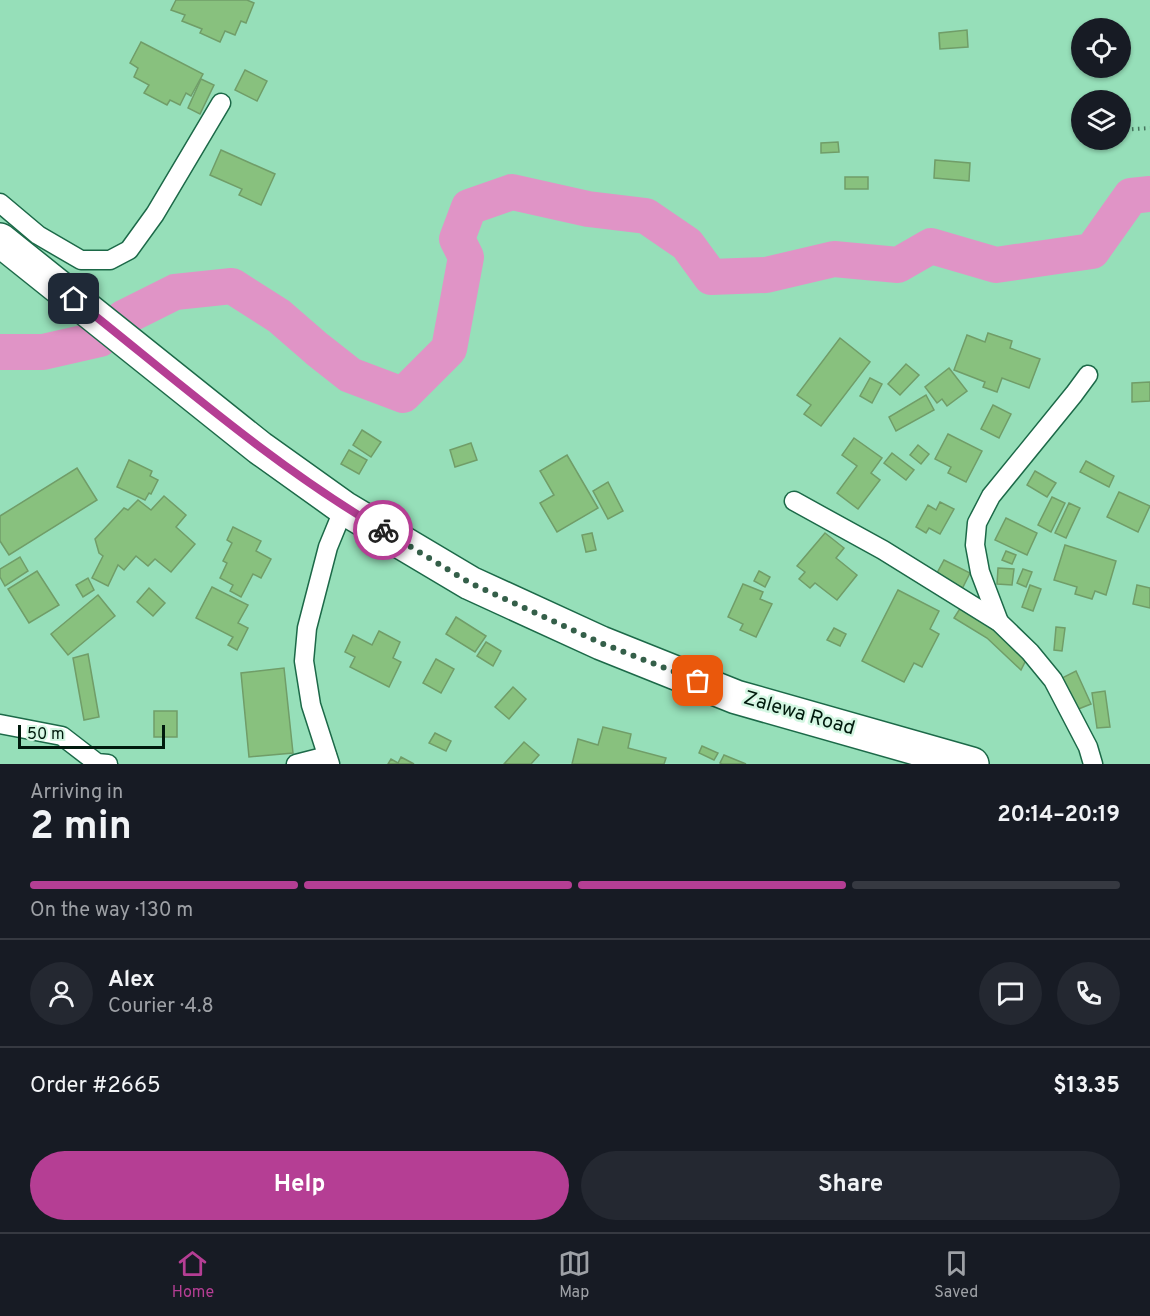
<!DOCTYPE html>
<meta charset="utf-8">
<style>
:root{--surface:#171b24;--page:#242831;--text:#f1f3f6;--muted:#9ea1a6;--line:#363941;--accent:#b53e94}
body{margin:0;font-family:Overpass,sans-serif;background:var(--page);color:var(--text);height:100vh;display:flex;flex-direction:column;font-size:22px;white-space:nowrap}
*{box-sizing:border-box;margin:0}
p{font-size:20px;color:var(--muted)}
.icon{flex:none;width:33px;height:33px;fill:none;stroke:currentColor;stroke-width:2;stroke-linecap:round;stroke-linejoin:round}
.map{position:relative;height:764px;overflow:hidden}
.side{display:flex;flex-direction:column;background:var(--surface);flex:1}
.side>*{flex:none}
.tools{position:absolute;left:1071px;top:18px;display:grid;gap:12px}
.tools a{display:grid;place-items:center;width:60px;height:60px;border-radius:50%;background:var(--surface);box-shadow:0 2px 4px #0004;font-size:30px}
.scale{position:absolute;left:18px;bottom:15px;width:147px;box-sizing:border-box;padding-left:6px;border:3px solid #001a0d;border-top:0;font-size:16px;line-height:21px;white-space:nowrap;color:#001a0d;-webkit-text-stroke:4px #d4f7e3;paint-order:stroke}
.pin{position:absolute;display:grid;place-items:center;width:51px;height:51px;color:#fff;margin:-26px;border-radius:12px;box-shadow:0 3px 9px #0006}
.courier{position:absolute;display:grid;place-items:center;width:60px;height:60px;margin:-30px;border:4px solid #b53e94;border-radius:50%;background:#fff;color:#222;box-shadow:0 2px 8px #0007}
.head em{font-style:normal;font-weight:700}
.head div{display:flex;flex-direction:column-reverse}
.head{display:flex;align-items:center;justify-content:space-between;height:102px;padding:0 30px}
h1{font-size:39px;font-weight:700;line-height:45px}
.bar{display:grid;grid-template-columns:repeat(4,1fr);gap:9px 6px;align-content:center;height:72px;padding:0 30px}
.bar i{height:8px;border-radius:4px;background:var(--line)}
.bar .active{background:var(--accent)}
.bar p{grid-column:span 4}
.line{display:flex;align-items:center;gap:15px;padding:0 30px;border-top:2px solid var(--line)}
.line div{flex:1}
.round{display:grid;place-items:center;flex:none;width:63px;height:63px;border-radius:32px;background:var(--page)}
.cta{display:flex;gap:12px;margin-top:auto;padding:12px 30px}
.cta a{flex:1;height:69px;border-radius:36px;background:var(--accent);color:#fff;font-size:24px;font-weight:700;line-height:69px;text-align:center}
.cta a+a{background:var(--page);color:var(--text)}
.menu{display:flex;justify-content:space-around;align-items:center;height:84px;border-top:2px solid var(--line);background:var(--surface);font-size:16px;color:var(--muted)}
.menu a{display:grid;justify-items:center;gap:3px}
.menu .active{color:var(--accent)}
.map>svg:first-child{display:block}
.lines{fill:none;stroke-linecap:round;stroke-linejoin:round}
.river{stroke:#e094c6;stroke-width:36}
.building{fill:#88c17e;stroke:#709d68;stroke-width:1.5}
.street-casing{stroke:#1c6948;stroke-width:21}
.highway-casing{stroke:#1c6948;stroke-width:36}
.path{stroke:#44735b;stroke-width:4;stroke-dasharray:1.5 4.5;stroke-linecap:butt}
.street{stroke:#fff;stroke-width:18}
.highway{stroke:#fff;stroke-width:33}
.done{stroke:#345f49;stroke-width:6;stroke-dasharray:0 10.8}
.route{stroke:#b53e94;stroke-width:8}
.labels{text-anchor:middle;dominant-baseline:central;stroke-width:5;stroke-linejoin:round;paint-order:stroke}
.street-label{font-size:20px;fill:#001a0d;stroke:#d4f7e3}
</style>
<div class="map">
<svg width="1150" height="764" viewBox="0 0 1150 764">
<rect width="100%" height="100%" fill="#96dfb9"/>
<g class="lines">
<!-- river -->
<g class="river">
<path d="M123,318L175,292L232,286L279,316L317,349L350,375L403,395L449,349L466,257L457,239L469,207L512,192L588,209L646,216L687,244L711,277L766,275L834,259L898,265L931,246L996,265L1092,251L1131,196L1150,194"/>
<path d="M0,352H43L100,339"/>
</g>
</g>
<!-- building -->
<g class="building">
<path d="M176,0H247L254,3L246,23L241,21L235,35L225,31L220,42L200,33L202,29L182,21L185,15L171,10Z"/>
<path d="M967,30L968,47L940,49L939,33Z"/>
<path d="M141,42L203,74L191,96L186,93L180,105L170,100L167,105L144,93L149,85L134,77L138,68L130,63Z"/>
<path d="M245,70L267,81L257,101L235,90Z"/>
<path d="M201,79L214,85L200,114L188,108Z"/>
<path d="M838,142L839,152L821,153V143Z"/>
<path d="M221,150L275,174L261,205L239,195L242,189L210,175Z"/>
<path d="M935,160L970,163L969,181L934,178Z"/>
<rect x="845" y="177" width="23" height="12"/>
<path d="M988,333L1012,341L1010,348L1040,359L1029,388L1002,378L997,392L983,387L985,382L954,370L967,335L985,342Z"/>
<path d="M840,338L870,362L821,426L804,414L811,405L797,395Z"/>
<path d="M906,364L919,375L900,395L888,384Z"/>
<path d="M949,368L967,391L947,406L942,399L937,403L925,387Z"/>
<path d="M870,378L882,384L872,403L860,396Z"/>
<path d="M1150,382V401L1132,402V383Z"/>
<path d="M926,395L934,410L896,431L889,417Z"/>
<path d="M993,405L1011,414L999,438L981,429Z"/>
<path d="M362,430L381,442L371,457L353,445Z"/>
<path d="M948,434L982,451L966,482L948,473L951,467L935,459Z"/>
<path d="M854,438L882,458L871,473L880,480L858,509L837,493L857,466L842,455Z"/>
<path d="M471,443L477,460L455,467L450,450Z"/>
<path d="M918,445L929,454L921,464L910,455Z"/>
<path d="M349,450L367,460L359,474L341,464Z"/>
<path d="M892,453L914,470L906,480L884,463Z"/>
<path d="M567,455L598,508L557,532L540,503L554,495L540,471Z"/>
<path d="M129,460L152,471L150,476L158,480L151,494L149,493L145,500L117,487Z"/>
<path d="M1086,461L1114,476L1109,487L1080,472Z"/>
<path d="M77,468L97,500L9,555L0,541V516Z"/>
<path d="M1035,471L1056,483L1047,497L1027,485Z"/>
<path d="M608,482L623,511L608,519L593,491Z"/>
<path d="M1119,492L1150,506L1138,532L1107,517Z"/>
<path d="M164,496L186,515L176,527L195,544L171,572L155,559L148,566L136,556L124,570L118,565L108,586L92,578L103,556L99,553L95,539L124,508L128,510L138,500L151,510Z"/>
<path d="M1052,497L1065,503L1051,532L1038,525Z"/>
<path d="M940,502L954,509L940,534L929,528L926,533L916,527L928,505L936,510Z"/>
<path d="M1069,503L1080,508L1066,538L1055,533Z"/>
<path d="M1006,518L1037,533L1027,555L995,540Z"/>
<path d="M233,527L261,541L256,551L271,559L261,578L253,574L241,597L230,591L233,585L220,578L227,563L223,561L232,543L227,540Z"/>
<path d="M592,533L596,550L586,552L582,535Z"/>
<path d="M825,533L844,548L836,558L857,575L837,600L815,583L810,588L799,579L805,572L797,566Z"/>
<path d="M1065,545L1116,561L1106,595L1095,591L1092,599L1075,594L1077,587L1054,580Z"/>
<path d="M1006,551L1016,555L1012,564L1002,560Z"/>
<path d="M20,557L28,571L5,586L0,577V569Z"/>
<path d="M944,560L970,573L962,589L936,575Z"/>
<path d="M998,568L1014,569L1012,585L997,584Z"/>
<path d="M1023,569L1032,572L1026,587L1017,583Z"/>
<path d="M37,571L59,605L29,623L8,589Z"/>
<path d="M759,571L770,577L765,587L754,581Z"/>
<path d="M88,578L94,590L83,597L76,585Z"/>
<path d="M743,584L763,592L760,599L772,604L756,637L740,630L743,624L728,617Z"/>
<path d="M1030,585L1041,589L1033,611L1022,607Z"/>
<path d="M1137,585L1150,588V608L1133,604Z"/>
<path d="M212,587L248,605L238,623L248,628L237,650L228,645L233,637L196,618Z"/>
<path d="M149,588L165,603L153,616L137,602Z"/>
<path d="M898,590L939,611L930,629L939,634L922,667L914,663L904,682L862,661Z"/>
<path d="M98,595L115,616L68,655L51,634Z"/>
<path d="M961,607L995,627L1028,656L1021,670L987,638L954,618Z"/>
<path d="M456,617L486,636L475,652L446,634Z"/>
<path d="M1056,627L1065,628L1062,651L1054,650Z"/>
<path d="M834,628L846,634L840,646L827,640Z"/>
<path d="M379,631L400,642L393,658L401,662L389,687L350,667L355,657L345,652L353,635L372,645Z"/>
<path d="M486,642L501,651L493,666L477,656Z"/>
<path d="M88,654L99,717L84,720L73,658Z"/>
<path d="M436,659L454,669L441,693L423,683Z"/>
<path d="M284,668L293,753L249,757L241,673Z"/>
<path d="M1076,671L1091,704L1076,710L1062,678Z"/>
<path d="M513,687L526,699L509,719L495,707Z"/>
<path d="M1105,691L1110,727L1097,728L1092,693Z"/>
<rect x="154" y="711" width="23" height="26"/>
<path d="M603,727L631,734L628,748L666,758L664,764H572L578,739L598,745Z"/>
<path d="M435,733L451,741L446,751L429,743Z"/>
<path d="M524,742L539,755L531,764H504Z"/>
<path d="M702,746L718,753L714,760L699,753Z"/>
<path d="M724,755L746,764H722L720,763Z"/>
<path d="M401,757L414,764H388L391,759L398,763Z"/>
</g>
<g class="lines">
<!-- street casing -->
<g class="street-casing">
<g id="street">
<path d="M0,203L38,235L81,260H110L129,250L155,214L221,103"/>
<path d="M794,501L883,550L999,622L1030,652L1053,680L1088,747L1093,764"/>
<path d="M999,622L980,572L975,545L977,523L991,496L1074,394L1088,375"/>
<path d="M0,724L62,736L97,763L108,764"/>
<path d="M296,764L327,756"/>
<path d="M330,764L311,705L304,661L307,628L328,547L344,508"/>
</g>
</g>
<!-- highway casing -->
<g class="highway-casing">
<path id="highway" d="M0,240L260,448L344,508L470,583L601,643L736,697L972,764"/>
</g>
<!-- path -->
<path class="path" d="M1120,130L1150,128"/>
<!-- street -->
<use href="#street" class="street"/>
<!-- highway -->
<use href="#highway" class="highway"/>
</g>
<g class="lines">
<!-- done -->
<path class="done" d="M383,530L470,583L601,643L698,681"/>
<!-- route -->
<path class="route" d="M74,299C175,379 272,465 383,530"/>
</g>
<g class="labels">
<!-- street labels -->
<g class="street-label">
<text transform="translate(799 714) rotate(16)">Zalewa Road</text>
</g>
</g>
</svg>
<div class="tools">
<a><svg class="icon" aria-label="locate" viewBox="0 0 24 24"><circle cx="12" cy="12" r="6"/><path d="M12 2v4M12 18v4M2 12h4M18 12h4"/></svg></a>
<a><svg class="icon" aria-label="layers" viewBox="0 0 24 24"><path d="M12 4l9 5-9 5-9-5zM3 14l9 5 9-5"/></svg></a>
</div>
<div class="scale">50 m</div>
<div class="pin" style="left:698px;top:681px;background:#ea580c"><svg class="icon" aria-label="bag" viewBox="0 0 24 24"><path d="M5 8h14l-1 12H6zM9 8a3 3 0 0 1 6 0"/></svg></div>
<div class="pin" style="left:74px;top:299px;background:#1f2937"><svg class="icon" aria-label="home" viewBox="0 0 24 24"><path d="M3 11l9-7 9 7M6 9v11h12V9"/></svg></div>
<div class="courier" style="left:383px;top:530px"><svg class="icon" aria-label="bike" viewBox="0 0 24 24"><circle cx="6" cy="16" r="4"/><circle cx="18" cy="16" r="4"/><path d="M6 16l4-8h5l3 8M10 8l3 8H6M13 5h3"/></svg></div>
</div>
<section class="side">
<div class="head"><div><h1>2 min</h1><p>Arriving in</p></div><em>20:14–20:19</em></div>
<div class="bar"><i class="active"></i><i class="active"></i><i class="active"></i><i></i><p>On the way · 130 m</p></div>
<div class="line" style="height:108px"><a class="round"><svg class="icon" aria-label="person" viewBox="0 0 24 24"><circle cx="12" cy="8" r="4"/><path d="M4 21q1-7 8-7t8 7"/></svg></a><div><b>Alex</b><p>Courier · 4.8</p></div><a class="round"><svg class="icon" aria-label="chat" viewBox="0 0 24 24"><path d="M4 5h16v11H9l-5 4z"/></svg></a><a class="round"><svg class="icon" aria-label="phone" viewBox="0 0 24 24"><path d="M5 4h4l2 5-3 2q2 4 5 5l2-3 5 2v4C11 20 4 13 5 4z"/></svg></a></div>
<div class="line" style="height:78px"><div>Order #2665</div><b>$13.35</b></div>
<div class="cta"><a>Help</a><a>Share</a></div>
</section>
<nav class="menu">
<a class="active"><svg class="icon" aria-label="home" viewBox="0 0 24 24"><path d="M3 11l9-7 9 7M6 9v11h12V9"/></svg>Home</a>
<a><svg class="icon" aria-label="map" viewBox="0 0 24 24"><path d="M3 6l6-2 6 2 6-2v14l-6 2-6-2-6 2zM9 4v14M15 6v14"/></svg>Map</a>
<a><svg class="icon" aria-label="saved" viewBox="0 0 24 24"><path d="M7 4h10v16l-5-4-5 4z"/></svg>Saved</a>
</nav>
